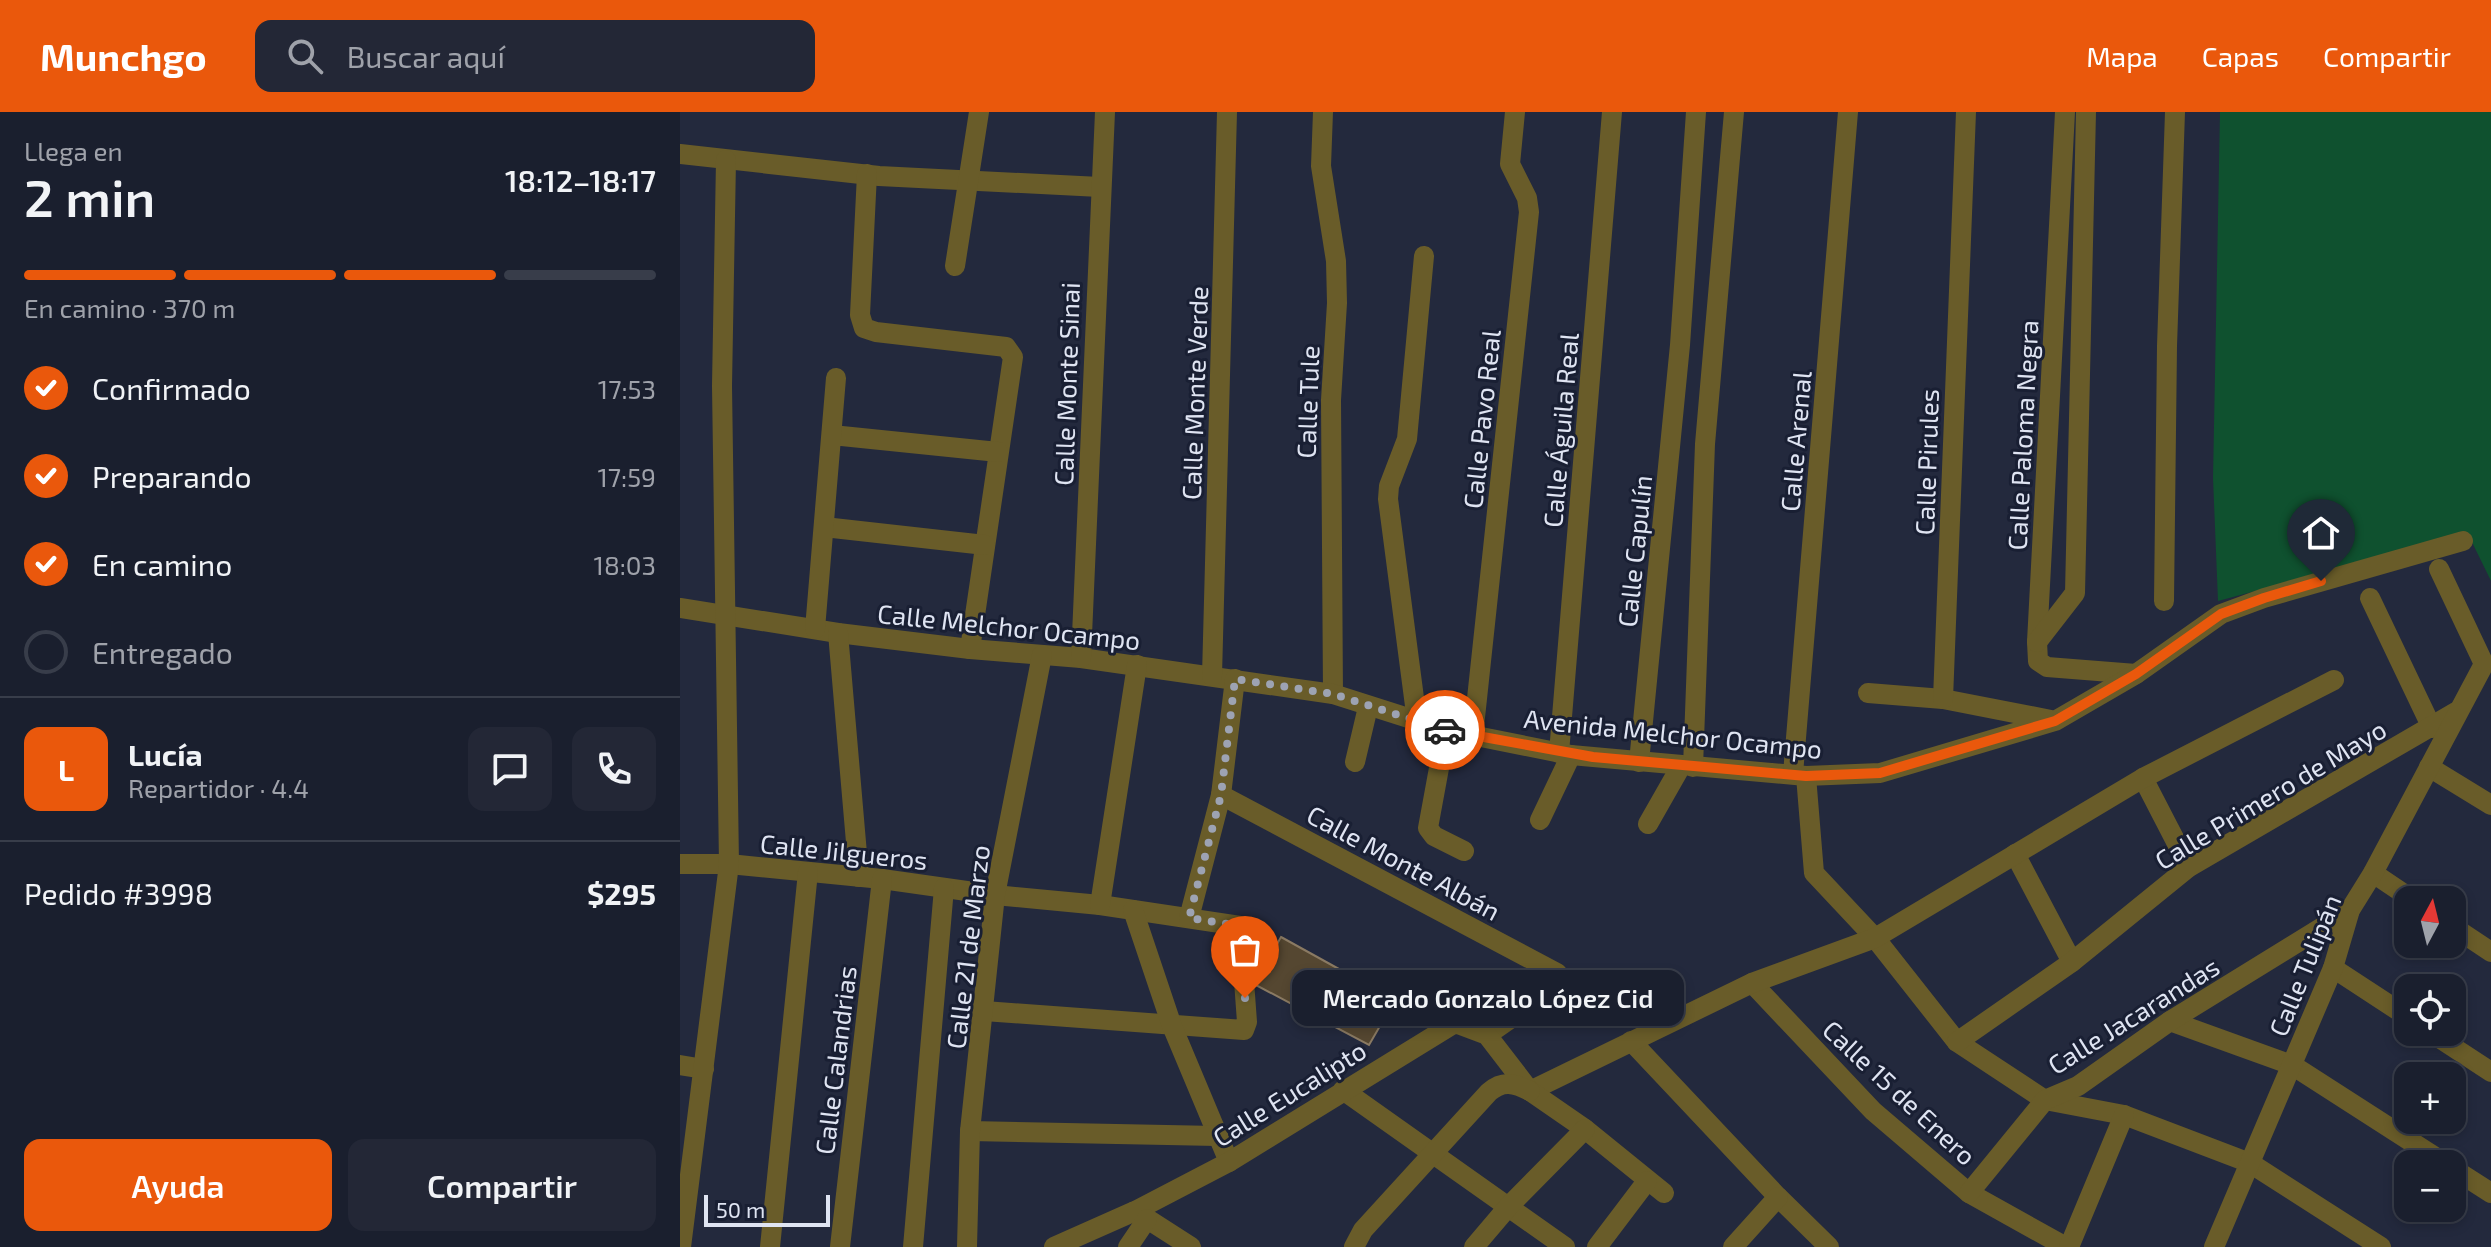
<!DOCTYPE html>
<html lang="es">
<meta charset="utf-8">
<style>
:root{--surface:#1a1f2e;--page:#232736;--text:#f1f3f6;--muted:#9fa2aa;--line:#383d4a;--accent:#ea580c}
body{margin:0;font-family:"Exo 2",sans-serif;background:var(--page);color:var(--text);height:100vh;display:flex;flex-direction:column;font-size:30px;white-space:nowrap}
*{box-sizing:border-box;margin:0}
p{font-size:26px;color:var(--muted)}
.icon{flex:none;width:44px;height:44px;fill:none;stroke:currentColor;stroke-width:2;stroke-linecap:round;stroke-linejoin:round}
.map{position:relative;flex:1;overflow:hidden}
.details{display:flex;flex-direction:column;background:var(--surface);width:680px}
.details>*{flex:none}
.needle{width:52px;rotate:7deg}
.fabs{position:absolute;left:1714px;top:774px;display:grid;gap:16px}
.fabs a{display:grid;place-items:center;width:72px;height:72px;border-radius:16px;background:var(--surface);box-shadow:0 4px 12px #0003,0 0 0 2px var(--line);font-size:40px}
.scale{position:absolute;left:24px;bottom:20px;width:126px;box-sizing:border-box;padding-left:8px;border:4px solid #dfe4f2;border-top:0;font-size:22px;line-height:28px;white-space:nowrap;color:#dfe4f2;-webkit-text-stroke:6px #191f33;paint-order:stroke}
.pin{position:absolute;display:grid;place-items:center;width:68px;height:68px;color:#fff;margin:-82px -34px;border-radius:50% 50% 50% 0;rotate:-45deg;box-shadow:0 0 8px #0007}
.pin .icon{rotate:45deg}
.courier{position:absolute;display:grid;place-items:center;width:80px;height:80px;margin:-40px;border:6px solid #ea580c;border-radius:50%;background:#fff;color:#222;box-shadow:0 2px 10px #0007}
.bubble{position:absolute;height:56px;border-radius:16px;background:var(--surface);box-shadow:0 4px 12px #0003,0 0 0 2px var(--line);font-size:26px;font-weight:600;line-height:56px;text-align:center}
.overview em{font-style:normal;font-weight:600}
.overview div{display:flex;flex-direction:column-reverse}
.overview{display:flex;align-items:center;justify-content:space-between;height:136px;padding:0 24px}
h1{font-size:52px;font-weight:600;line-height:60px}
.bar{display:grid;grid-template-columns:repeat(4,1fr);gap:12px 8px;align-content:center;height:96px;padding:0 24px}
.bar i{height:10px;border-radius:6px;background:var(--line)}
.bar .current{background:var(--accent)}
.bar p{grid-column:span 4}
.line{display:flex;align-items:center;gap:20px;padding:0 24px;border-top:2px solid var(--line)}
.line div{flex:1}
.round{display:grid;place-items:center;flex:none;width:84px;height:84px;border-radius:16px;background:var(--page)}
ol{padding:0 24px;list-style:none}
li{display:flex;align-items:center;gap:24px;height:88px}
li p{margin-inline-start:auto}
li .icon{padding:8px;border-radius:50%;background:var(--accent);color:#fff;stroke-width:4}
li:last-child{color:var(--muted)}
li i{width:44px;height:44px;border:4px solid var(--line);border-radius:50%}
.primary-button{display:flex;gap:16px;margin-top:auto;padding:16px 24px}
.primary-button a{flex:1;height:92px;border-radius:16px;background:var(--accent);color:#fff;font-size:32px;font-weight:600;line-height:92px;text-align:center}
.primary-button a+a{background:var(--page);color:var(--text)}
header{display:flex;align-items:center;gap:48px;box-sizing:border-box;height:112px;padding:0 40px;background:var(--accent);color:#fff}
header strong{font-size:38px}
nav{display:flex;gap:44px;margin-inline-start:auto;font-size:28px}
.search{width:560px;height:72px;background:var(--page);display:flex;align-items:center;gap:20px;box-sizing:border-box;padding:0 28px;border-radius:16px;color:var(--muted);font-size:30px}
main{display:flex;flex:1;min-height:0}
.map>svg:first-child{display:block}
.green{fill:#0f512f}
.building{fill:#554731;stroke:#8a7a63;stroke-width:2}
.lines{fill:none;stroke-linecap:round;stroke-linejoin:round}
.minor{stroke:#695c29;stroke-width:20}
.done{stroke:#9da3b3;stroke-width:8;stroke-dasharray:0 14.4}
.route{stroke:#ea580c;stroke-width:10}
.labels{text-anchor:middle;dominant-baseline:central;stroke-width:6;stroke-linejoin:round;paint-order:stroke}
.street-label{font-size:26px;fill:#dfe4f2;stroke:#191f33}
</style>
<header>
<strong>Munchgo</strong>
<div class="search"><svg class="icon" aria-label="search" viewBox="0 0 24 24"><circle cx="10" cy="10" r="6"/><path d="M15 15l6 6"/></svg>Buscar aquí</div>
<nav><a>Mapa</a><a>Capas</a><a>Compartir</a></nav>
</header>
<main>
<section class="details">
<div class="overview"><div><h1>2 min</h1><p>Llega en</p></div><em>18:12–18:17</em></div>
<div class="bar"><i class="current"></i><i class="current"></i><i class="current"></i><i></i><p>En camino · 370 m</p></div>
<ol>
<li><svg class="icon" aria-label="check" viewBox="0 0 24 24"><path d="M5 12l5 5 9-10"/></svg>Confirmado<p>17:53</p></li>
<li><svg class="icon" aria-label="check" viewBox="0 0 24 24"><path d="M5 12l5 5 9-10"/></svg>Preparando<p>17:59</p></li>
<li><svg class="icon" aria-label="check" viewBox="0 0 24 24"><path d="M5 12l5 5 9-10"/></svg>En camino<p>18:03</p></li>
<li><i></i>Entregado</li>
</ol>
<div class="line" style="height:144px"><b class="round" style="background:var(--accent);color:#fff">L</b><div><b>Lucía</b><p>Repartidor · 4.4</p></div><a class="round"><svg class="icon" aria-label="chat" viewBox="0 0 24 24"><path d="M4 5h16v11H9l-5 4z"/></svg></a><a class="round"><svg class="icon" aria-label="phone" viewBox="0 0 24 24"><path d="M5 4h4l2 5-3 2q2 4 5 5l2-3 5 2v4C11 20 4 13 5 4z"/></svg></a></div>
<div class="line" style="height:104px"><div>Pedido #3998</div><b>$295</b></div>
<div class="primary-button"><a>Ayuda</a><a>Compartir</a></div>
</section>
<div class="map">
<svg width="1811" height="1135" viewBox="0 0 1811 1135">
<rect width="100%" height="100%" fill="#23293d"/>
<!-- green -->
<path class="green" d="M1540,0H1811V469L1788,422L1538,489L1533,366Z"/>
<!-- building -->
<path class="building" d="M601,825L715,888L689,933L574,872Z"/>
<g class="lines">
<!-- minor -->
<g class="minor">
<path d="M643,0L641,54L656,149L657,191L651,288L653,582"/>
<path d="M1385,0L1357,530L1358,549L1367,555L1456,562"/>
<path d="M0,42L199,64L420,75"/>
<path d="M187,62L180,203L184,216L196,220L326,235L333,245L290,537"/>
<path d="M275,154L299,0"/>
<path d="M152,323L318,340"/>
<path d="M144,415L305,433"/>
<path d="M1690,486L1752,616"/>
<path d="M1484,489L1487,234L1495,0"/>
<path d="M0,496L158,521L290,537L401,546L653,582L766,618L891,643L1126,664L1200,661L1375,609L1456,562L1541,502L1584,486L1783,429"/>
<path d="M135,517L156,266"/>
<path d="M158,521L179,765"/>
<path d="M1357,530L1395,481L1406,0"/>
<path d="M401,546L425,0"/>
<path d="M532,564L547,0"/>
<path d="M1188,581L1263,587L1371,608"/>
<path d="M1263,587L1286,0"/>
<path d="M737,609L708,387L709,374L727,327L744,144"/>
<path d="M766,618L748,716L754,724L784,739"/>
<path d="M793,624L849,100L847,86L830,52L835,0"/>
<path d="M879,641L932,0"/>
<path d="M675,650L688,595"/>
<path d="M959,650L1000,233L1016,0"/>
<path d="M1013,655L1025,332L1054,0"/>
<path d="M1749,655L1811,693"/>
<path d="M1113,662L1168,0"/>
<path d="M1126,664L1134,761L1195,826L1277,930L1365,988L1444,1003L1570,1051L1701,1135"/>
<path d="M1463,666L1509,755"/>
<path d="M541,683L877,861L880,865L876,875L807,923"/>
<path d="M860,708L891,643"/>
<path d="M968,712L1001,654"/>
<path d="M1335,742L1392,850"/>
<path d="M0,752H49L202,767L315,783L420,793L560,814L567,910L564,918L304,899"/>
<path d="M1693,761L1733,788"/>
<path d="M420,793L457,553"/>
<path d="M453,798L492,914L549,1050"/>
<path d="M509,806L541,683L555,567"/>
<path d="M1772,814L1811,840"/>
<path d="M1653,856L1728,905"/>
<path d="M1072,871L1193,999L1289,1081L1386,1135"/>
<path d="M1490,909L1612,953L1766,1052"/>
<path d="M1750,920L1811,960"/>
<path d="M951,929L1098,1085L1149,1135"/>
<path d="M1277,930L1392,850L1509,755L1776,600"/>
<path d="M0,953L24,957"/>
<path d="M663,978L885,1135"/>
<path d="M850,979L1072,871L1195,826L1463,666L1654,568"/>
<path d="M290,1019L537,1024"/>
<path d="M1772,1056L1811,1081"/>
<path d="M1289,1081L1365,988L1398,974L1490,909L1670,798"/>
<path d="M455,1099L511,1135"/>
<path d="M1,1135L49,752L42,274L46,48"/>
<path d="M90,1135L128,760"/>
<path d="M160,1135L202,767"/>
<path d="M233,1135L264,776"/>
<path d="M287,1135L290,1019L315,783L362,543"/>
<path d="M374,1135L455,1099L549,1050L775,911L807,923L850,979L905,1017L984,1081"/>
<path d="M448,1135L467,1107"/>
<path d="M674,1135L683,1118L809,980C823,968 834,971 850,979"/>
<path d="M794,1135L828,1095L905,1017"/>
<path d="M917,1135L967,1069"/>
<path d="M1053,1135L1098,1085"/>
<path d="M1389,1135L1444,1003"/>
<path d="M1534,1135L1653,856L1670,798L1693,761L1804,552L1759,457"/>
</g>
</g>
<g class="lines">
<!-- done -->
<path class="done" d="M565,886L560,814L509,806L541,683L555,567L653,582L765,618"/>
<!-- route -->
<path class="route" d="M765,618L913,645L1126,664L1200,661L1375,609L1456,562L1541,502L1584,486L1641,469"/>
</g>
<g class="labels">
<!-- street labels -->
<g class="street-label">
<text transform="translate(386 272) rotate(-88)">Calle Monte Sinai</text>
<text transform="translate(514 281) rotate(-88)">Calle Monte Verde</text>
<text transform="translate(627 290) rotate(-88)">Calle Tule</text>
<text transform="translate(801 307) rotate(-84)">Calle Pavo Real</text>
<text transform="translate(880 318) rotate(-85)">Calle Águila Real</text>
<text transform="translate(1342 323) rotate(-87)">Calle Paloma Negra</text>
<text transform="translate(1115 329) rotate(-85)">Calle Arenal</text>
<text transform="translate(1246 350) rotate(-88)">Calle Pirules</text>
<text transform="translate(954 439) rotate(-84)">Calle Capulín</text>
<text transform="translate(329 514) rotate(6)">Calle Melchor Ocampo</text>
<text transform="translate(993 621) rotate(6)">Avenida Melchor Ocampo</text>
<text transform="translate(1590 682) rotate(-31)">Calle Primero de Mayo</text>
<text transform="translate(164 739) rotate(6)">Calle Jilgueros</text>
<text transform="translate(724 750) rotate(28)">Calle Monte Albán</text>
<text transform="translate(287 835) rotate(-83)">Calle 21 de Marzo</text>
<text transform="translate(1624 853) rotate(-68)">Calle Tulipán</text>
<text transform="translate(1453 903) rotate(-32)">Calle Jacarandas</text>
<text transform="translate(155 948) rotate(-83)">Calle Calandrias</text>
<text transform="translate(1220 980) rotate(43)">Calle 15 de Enero</text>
<text transform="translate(609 981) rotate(-32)">Calle Eucalipto</text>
</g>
</g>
</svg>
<div class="fabs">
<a><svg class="needle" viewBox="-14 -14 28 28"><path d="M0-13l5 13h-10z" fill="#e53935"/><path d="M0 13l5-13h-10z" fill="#9fa2aa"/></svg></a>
<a><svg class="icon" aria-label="locate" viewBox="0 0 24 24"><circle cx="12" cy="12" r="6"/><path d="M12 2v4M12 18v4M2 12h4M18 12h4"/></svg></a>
<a>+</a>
<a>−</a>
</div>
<div class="scale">50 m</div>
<div class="pin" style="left:565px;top:886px;background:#ea580c"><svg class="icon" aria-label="bag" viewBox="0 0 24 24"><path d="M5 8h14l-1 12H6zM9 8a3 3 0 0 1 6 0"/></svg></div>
<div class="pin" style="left:1641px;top:469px;background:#1f2937"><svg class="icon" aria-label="home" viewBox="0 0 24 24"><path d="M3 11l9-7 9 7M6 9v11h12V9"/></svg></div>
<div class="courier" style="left:765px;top:618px"><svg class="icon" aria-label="car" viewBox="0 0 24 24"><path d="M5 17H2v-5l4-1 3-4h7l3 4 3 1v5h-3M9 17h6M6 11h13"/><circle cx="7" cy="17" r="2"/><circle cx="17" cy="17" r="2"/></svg></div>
<div class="bubble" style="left:612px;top:858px;width:392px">Mercado Gonzalo López Cid</div>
</div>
</main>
